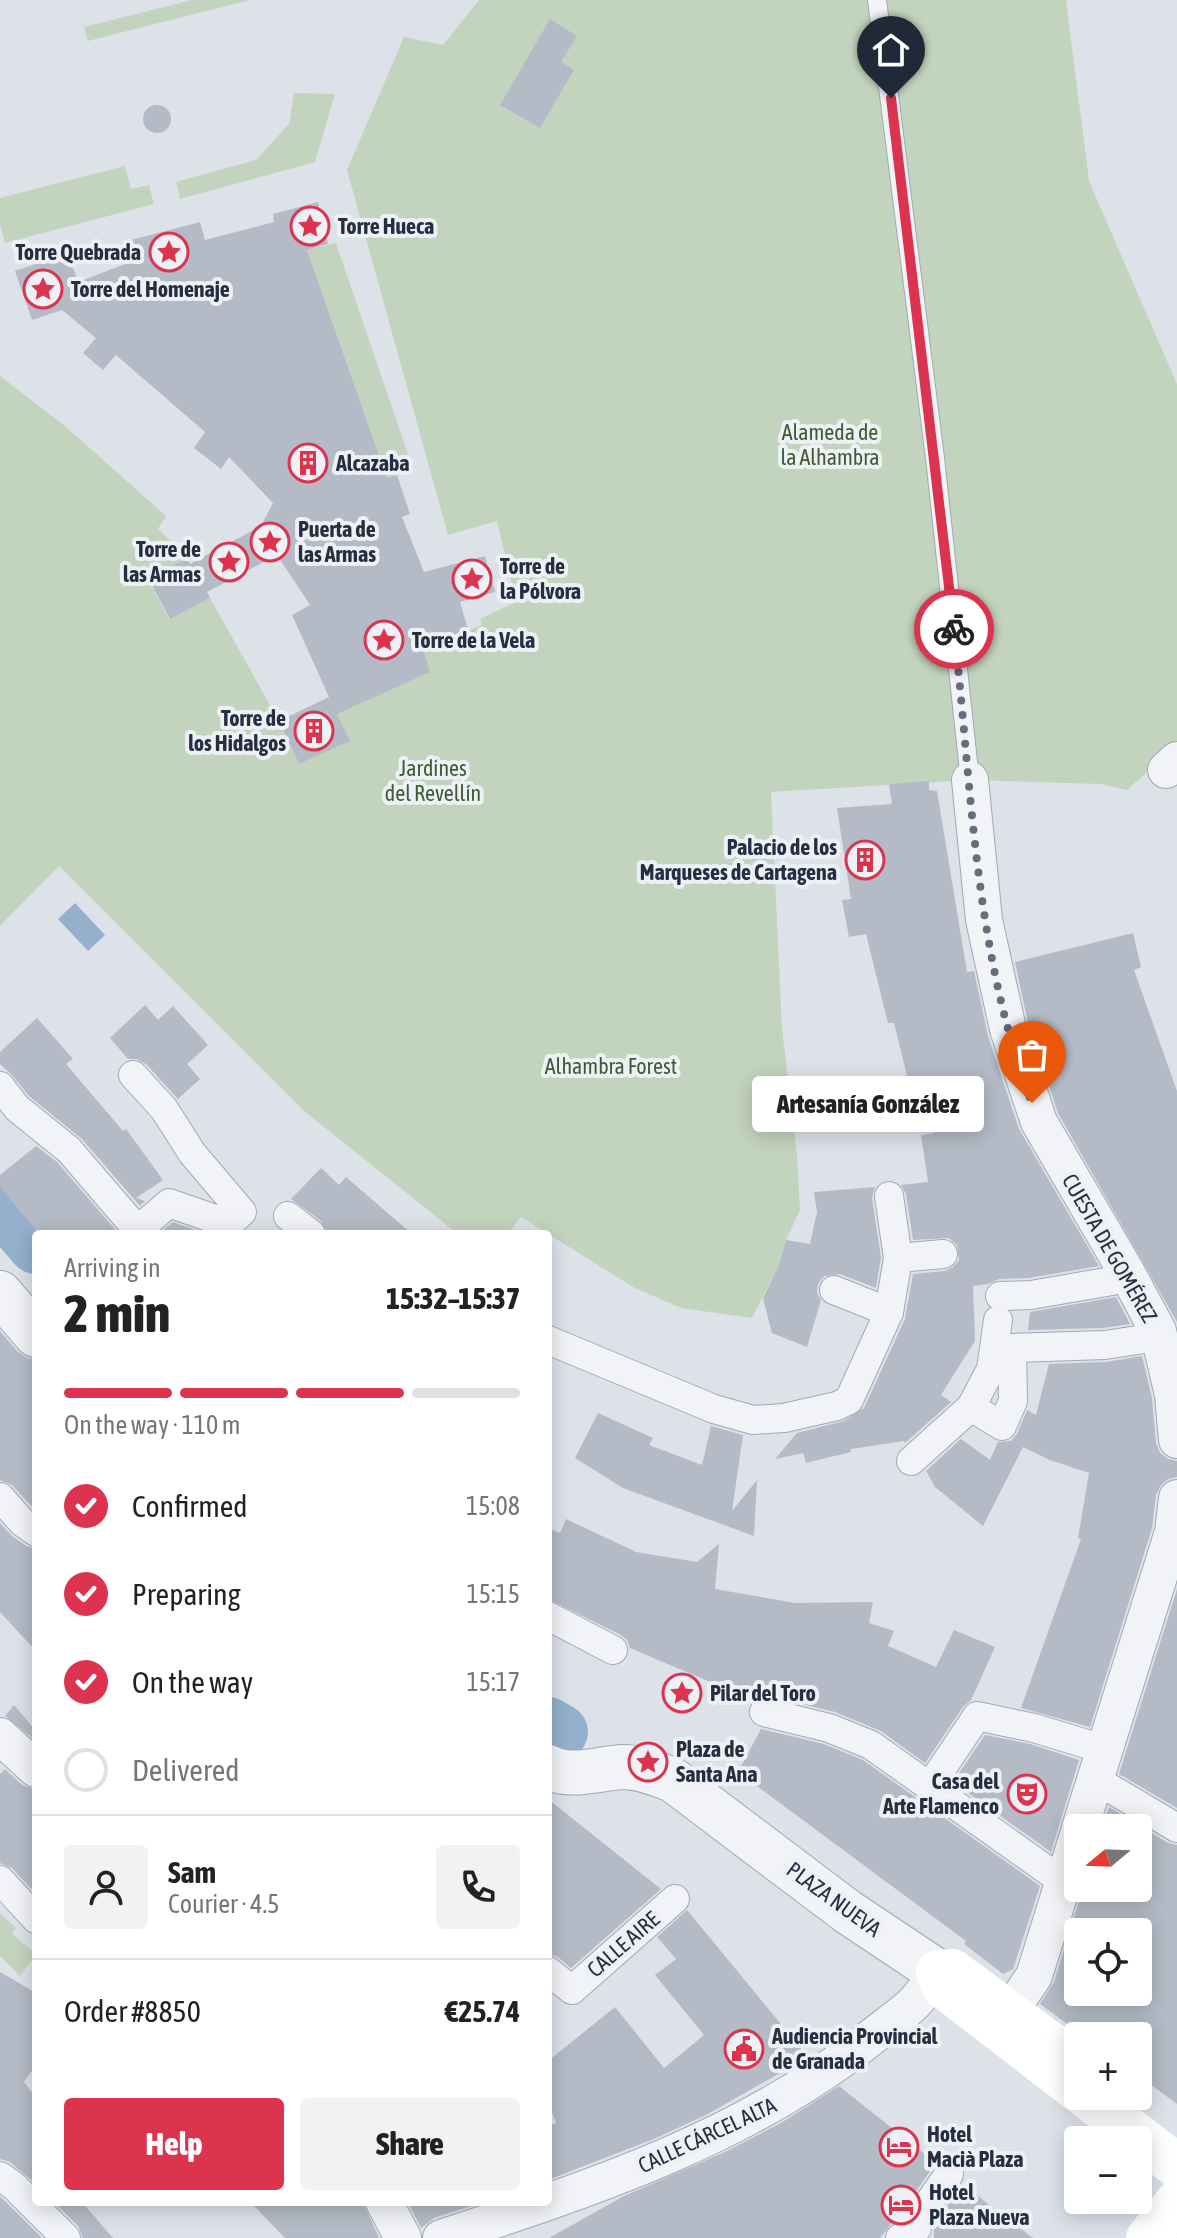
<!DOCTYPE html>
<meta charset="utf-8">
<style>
:root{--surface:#fff;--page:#f2f2f2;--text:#222;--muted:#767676;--line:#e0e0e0;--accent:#dc344e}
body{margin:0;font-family:"Asap Condensed",sans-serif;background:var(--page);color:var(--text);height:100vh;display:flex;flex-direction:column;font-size:30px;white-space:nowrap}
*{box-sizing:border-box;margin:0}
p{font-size:26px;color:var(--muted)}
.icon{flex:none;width:44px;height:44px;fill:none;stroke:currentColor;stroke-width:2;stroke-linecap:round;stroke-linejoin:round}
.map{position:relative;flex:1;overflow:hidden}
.details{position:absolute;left:32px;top:1230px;width:520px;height:976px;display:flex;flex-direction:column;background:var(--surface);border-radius:8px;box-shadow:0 4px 20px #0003}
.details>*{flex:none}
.needle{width:52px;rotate:251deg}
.controls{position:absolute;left:1064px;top:1814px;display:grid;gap:16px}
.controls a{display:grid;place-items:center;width:88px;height:88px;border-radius:8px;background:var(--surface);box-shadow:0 4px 20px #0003;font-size:40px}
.pin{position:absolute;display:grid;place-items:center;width:68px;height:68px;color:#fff;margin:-82px -34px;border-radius:50% 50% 50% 0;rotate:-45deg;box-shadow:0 0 8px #0007}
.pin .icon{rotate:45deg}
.courier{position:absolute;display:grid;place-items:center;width:80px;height:80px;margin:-40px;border:6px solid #dc344e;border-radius:50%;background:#fff;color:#222;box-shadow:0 2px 10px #0007}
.bubble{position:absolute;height:56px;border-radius:8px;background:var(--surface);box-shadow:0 4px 20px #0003;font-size:26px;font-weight:800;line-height:56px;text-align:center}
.headline em{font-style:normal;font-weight:800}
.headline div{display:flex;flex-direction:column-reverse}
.headline{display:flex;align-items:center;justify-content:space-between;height:136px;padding:0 32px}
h1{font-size:52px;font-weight:800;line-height:60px}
.bar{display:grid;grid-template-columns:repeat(4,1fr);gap:12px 8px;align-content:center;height:96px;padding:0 32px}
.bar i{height:10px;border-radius:6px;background:var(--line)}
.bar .selected{background:var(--accent)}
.bar p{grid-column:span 4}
.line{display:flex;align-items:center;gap:20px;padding:0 32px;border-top:2px solid var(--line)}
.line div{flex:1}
.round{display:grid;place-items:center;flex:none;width:84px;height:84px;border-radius:8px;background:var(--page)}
ol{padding:0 32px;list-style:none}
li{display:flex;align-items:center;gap:24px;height:88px}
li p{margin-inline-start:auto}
li .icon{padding:8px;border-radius:50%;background:var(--accent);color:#fff;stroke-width:4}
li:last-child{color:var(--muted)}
li i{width:44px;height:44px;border:4px solid var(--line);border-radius:50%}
.primary-button{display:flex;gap:16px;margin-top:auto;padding:16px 32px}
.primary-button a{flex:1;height:92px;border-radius:8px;background:var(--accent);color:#fff;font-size:32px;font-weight:800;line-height:92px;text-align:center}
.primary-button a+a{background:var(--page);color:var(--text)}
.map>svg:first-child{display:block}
.green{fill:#c3d4be}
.water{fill:#94b0cd}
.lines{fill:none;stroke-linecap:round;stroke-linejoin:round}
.river{stroke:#94b0cd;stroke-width:56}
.building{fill:#b4bbc6;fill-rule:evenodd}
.service-casing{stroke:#a2a9b3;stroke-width:20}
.pedestrian-casing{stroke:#a2a9b3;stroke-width:30}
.minor-casing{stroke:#a2a9b3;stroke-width:38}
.tertiary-casing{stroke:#a2a9b3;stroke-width:46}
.service{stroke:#f1f3f7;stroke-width:18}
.pedestrian{stroke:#f1f3f7;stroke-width:28}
.minor{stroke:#f1f3f7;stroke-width:36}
.tertiary{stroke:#f1f3f7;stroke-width:44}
.secondary{stroke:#fff;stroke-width:44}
.done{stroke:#656e7c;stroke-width:8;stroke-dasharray:0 14.4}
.route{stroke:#dc344e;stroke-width:10}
.labels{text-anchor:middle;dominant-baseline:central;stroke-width:8;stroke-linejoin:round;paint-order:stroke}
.poi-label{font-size:22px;font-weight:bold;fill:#252f41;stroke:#edf1f6;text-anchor:start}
.park-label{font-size:22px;fill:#3a5e31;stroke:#edf1f6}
.street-label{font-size:22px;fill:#252f41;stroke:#edf1f6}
</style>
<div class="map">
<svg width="1177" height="2238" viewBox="0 0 1177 2238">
<rect width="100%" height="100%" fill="#dde2e9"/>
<!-- green -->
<g class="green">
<path d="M192,0H250L88,41L84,27Z"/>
<path d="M479,0H1066L1089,181L1177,384V745L1127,790L1101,784L970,780L771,792L782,1029L797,1155L800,1210L786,1240L779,1265L752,1318L681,1308L635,1288L521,1217L508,1234H458L304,1111L59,866L0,926V376L65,426L166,516L158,529L187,558L148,579L169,619L210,598L279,721L299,764L349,741L337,714L423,649L482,625L480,619L516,602L497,521L448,535L347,170L404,37L443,45Z"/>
<path d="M294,93L335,94L315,162L180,199L176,182L256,160L289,124Z"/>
<path d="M125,166L131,189L149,185L154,204L5,243L0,224V198Z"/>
<path d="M336,243L413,469L387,478L307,250Z"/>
<path d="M0,1913L16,1928L12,1934L36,1954L20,1976L0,1956Z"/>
</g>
<!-- water -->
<path class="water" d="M75,903L105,935L88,951L58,919Z"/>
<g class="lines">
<!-- river -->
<g class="river">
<path d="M0,1204L36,1246"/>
<path d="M548,1725L560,1732"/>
</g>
</g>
<!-- building -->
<g class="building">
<path d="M550,19L577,36L561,62L574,70L540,128L500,105Z"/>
<circle cx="157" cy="119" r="14"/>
<path d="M318,202L328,244L307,250L387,478L397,475L410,514L402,517L424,572L485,556L495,592L460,602L468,629L423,649L430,672L337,714L350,741L299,764L279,721L329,697L292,615L310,605L277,555L207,592L210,598L170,619L148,578L187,558L190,564L261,526L273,503L229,457L221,469L194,448L205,432L116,355L103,370L83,353L96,338L62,310L32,320L15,271L68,253L78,282L133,261L127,241L200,222L205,240L274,222L273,214Z"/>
<path d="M929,781V790L937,791L967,972L974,971L988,1036L1019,1129L1099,1266L1029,1278L999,1279L988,1284L973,1286L975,1341L941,1395L951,1402L905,1443L904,1441L851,1449V1452L806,1463L803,1453L775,1459L797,1433L844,1421L864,1408L905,1319L913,1274L945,1271L953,1267L959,1260L957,1245L949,1238L913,1240L906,1194L901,1185L928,1182L921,1135L934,1133L928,1085L910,1088L894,1023H888L866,934L849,937L842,900L851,899L837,808L892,804L889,784Z"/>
<path d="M1133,933L1141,967L1134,970L1177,1091V1322L1058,1113L1028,1023L1015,962Z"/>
<path d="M145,1005L158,1020L173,1006L208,1045L187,1064L200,1079L178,1099L146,1064L137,1059H128L110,1038Z"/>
<path d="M37,1018L73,1059L66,1064L123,1131L126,1129L163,1180L136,1198L145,1201L140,1206L82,1139L29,1096L13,1076L0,1064V1052Z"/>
<path d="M36,1146L57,1162L119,1234H39L0,1187V1175Z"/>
<path d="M321,1168L339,1185L346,1177L412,1234H328L321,1221L291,1199Z"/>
<path d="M875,1187L872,1198L881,1258L876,1288L840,1274L824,1276L818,1284L817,1293L821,1300L807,1347L772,1333L763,1298L779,1265L786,1240L810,1244L817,1212L814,1192Z"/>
<path d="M173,1222L206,1234H159Z"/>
<path d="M1116,1297L1130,1324L1103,1328L1028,1330L1030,1312Z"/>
<path d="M0,1331L18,1352L27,1358L36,1359V1511L12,1485L0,1480Z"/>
<path d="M1142,1356L1152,1398L1156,1443L1160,1453L1168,1459L1177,1461V1477L1168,1479L1161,1485L1156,1495L1152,1528L1090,1727L1021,1708L1081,1539L1078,1538L1089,1473L1050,1460L1023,1447L983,1526L935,1487L926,1471L961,1439L990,1460L998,1442L1011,1441L1017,1434L1027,1410L1036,1415L1049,1364L1106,1362Z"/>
<path d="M598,1413L653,1438L649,1445L702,1465L711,1426L743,1435L732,1511L757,1480L754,1536L623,1488L575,1458Z"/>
<path d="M566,1519L636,1552L685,1560L697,1562L719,1544L715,1589L795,1603L873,1602L869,1623L894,1631L888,1646L936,1667L954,1630L995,1647L971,1700L963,1707L925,1763L881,1731L835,1712L768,1696L753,1700L630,1648L627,1640L621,1635L548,1599V1528L560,1533Z"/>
<path d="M0,1523L12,1536L26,1546L36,1549V1651L0,1612Z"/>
<path d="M1177,1589V1808L1119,1774Z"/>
<path d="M14,1705L36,1731V1741L5,1716Z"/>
<path d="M761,1729L824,1744L863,1760L1040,1886L1013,1969L1003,1974L964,1944L966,1941L738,1772Z"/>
<path d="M985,1735L1030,1744L1079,1760L1051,1852L953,1782Z"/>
<path d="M5,1769L22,1785L36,1789V1894L12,1868L0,1863V1774Z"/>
<path d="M548,1799L661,1889L571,1968L558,1957L548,1954Z"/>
<path d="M1109,1807L1168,1843L1177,1845V2104L1138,2075V2036H1084L1040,2004L1054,1982L1083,1888H1138V1828H1102ZM1078,1932H1138V1992H1078Z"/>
<path d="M687,1910L808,2057L708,2114L656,2138L548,2180V2126L556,2123L548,2102V2061L615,2007L664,2068L704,2035L655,1975L676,1959L657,1937Z"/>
<path d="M0,1972L36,1993V2065L24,2082L36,2098V2184L10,2162L0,2159Z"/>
<path d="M839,2086L936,2163L904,2208L901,2218L891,2224L880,2238H549L624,2196L727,2151L781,2123Z"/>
<path d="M963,2184L998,2212L1033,2238H934V2224Z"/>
<path d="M0,2197L3,2199L42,2238H0Z"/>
<path d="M54,2202H82L113,2238H83L78,2226Z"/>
<path d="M250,2202H363L379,2238H285Z"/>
<path d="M408,2202H483L434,2218L421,2228Z"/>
</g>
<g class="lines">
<!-- service casing -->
<g class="service-casing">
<path id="service" d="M877,0L935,458L970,780"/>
</g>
<!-- pedestrian casing -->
<g class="pedestrian-casing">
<g id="pedestrian">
<path d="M133,1075L164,1109L192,1153L242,1212L229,1224L169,1203L138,1230"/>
<path d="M0,1086L17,1108L69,1150L141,1234"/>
<path d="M288,1216L311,1234"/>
<path d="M898,1258L943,1254"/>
<path d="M834,1290L889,1312"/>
<path d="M1000,1296L1031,1295L1112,1281"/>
<path d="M548,1340L714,1409L753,1420L784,1418L837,1406L849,1400L889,1312L898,1258L889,1196"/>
<path d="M971,1407L991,1369L998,1320"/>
<path d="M911,1461L971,1407L1002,1426L1013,1401L1012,1348L1105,1345L1144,1339"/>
<path d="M0,1497L22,1522L36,1532"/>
<path d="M548,1616L613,1650"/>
<path d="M764,1712L829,1728L871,1745L1051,1873"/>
<path d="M930,1786L977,1716L1034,1728L1090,1745"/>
<path d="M1108,1787L1177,1828"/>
<path d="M0,1880L36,1919"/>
<path d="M548,1971L572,1990L675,1899"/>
<path d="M0,2176L14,2186L66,2238"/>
<path d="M900,2238L917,2228L918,2218L949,2174"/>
</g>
</g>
<!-- minor casing -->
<g class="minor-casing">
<g id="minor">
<path d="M1166,770L1177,760"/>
<path d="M970,780L984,920L1008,1029L1039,1122L1127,1273L1158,1331L1173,1395L1177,1440"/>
<path d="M0,1736L36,1769"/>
<path d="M1080,1828L1173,1532L1177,1498"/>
<path d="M1009,2013L1034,1976L1078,1835"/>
<path d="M384,2202L403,2238"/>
<path d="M441,2238C592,2188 742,2139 869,2039C883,2028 899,2017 912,2005C922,1996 930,1983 938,1972"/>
</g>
</g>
<!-- tertiary casing -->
<g class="tertiary-casing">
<g id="tertiary">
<path d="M0,1293L36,1335"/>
<path d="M548,1767C571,1779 599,1768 623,1767C640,1767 657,1774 673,1780L848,1912L938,1972"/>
</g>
</g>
<!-- service -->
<use href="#service" class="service"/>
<!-- pedestrian -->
<use href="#pedestrian" class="pedestrian"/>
<!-- minor -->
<use href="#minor" class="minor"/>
<!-- tertiary -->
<use href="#tertiary" class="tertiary"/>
<!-- secondary -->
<g class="secondary">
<path d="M1078,2064L952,1971L938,1972L943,1986L1078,2090"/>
<path d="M1086,2096L1177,2166"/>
<path d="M1148,2238L1177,2202"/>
</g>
</g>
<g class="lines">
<!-- done -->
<path class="done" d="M954,629C972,788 974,952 1032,1103"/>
<!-- route -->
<path class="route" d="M891,98L954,629"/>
</g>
<!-- icons -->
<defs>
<g id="sight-ring" transform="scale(2)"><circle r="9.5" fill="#edf1f6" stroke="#dc344e" stroke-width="1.5"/><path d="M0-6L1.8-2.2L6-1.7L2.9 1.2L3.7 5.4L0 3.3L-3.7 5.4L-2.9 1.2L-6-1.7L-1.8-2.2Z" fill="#dc344e"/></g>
<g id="building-ring" transform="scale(2)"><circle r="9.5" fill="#edf1f6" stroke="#dc344e" stroke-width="1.5"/><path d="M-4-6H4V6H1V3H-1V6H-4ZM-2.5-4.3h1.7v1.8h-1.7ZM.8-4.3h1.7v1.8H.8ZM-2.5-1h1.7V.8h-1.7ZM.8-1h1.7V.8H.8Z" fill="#dc344e"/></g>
<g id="theatre-ring" transform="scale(2)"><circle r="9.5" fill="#edf1f6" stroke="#dc344e" stroke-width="1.5"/><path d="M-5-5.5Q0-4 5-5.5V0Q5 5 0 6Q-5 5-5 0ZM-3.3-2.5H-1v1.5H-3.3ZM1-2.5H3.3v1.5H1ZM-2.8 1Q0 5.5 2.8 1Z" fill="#dc344e"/></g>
<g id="civic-ring" transform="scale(2)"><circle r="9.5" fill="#edf1f6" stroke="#dc344e" stroke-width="1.5"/><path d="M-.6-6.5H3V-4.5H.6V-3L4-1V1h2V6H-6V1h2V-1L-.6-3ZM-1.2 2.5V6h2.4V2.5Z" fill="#dc344e"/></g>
<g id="hotel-ring" transform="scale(2)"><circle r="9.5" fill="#edf1f6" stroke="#dc344e" stroke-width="1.5"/><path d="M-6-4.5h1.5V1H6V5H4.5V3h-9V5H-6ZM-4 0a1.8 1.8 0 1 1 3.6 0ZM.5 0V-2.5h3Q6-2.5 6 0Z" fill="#dc344e"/></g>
</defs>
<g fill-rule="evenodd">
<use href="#sight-ring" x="310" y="226"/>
<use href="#sight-ring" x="169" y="252"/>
<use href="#sight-ring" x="43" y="289"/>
<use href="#building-ring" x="308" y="463"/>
<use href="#sight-ring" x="270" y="542"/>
<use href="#sight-ring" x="229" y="562"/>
<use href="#sight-ring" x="472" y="579"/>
<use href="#sight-ring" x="384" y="640"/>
<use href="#building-ring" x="314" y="731"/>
<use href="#building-ring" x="865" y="860"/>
<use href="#sight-ring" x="682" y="1693"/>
<use href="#sight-ring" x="648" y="1762"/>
<use href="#theatre-ring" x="1027" y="1794"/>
<use href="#civic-ring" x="744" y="2049"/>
<use href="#hotel-ring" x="899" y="2147"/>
<use href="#hotel-ring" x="901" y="2205"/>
</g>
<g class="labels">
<!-- poi labels -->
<g class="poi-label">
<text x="338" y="226">Torre Hueca</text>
<text x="141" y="252" text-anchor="end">Torre Quebrada</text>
<text x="71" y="289">Torre del Homenaje</text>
<text x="336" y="463">Alcazaba</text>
<text x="298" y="529">Puerta de<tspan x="298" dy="25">las Armas</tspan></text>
<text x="201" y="549" text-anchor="end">Torre de<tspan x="201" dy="25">las Armas</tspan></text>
<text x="500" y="566">Torre de<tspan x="500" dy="25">la Pólvora</tspan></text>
<text x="412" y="640">Torre de la Vela</text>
<text x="286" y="718" text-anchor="end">Torre de<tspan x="286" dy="25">los Hidalgos</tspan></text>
<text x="837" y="847" text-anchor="end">Palacio de los<tspan x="837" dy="25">Marqueses de Cartagena</tspan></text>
<text x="710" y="1693">Pilar del Toro</text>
<text x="676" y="1749">Plaza de<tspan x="676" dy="25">Santa Ana</tspan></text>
<text x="999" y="1781" text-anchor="end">Casa del<tspan x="999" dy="25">Arte Flamenco</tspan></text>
<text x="772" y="2036">Audiencia Provincial<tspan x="772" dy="25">de Granada</tspan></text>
<text x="927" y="2134">Hotel<tspan x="927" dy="25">Macià Plaza</tspan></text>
<text x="929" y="2192">Hotel<tspan x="929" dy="25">Plaza Nueva</tspan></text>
</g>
<!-- park labels -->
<g class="park-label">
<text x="830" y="432">Alameda de<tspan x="830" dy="25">la Alhambra</tspan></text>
<text x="433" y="768">Jardines<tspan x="433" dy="25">del Revellín</tspan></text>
<text x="611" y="1066">Alhambra Forest</text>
</g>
<!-- street labels -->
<g class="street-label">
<text transform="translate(1110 1248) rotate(60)">CUESTA DE GOMÉREZ</text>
<text transform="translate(834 1899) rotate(36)">PLAZA NUEVA</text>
<text transform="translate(623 1944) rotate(-41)">CALLE AIRE</text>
<text transform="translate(707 2135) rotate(-25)">CALLE CÁRCEL ALTA</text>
</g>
</g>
</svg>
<div class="controls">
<a><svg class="needle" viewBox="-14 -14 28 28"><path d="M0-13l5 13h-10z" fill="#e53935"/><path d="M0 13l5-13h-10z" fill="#767676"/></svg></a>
<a><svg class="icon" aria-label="locate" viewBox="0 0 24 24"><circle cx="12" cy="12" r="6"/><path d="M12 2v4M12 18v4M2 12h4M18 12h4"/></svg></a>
<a>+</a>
<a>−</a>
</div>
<div class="pin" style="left:1032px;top:1103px;background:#ea580c"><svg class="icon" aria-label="bag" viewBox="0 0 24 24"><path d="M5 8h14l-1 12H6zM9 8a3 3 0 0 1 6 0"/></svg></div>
<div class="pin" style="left:891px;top:98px;background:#1f2937"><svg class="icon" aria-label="home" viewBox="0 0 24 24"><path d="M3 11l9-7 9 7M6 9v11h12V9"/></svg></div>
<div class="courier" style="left:954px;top:629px"><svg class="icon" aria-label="bike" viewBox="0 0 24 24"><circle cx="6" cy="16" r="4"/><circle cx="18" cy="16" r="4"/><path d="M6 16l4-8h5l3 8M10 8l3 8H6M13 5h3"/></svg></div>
<div class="bubble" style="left:752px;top:1076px;width:232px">Artesanía González</div>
<section class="details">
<div class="headline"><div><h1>2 min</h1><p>Arriving in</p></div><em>15:32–15:37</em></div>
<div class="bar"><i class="selected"></i><i class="selected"></i><i class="selected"></i><i></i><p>On the way · 110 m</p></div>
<ol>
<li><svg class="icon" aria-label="check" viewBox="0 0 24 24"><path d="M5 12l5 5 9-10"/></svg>Confirmed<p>15:08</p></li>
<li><svg class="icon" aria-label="check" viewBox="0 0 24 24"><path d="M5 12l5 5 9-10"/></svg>Preparing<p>15:15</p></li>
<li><svg class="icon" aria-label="check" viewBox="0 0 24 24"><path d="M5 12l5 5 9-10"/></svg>On the way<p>15:17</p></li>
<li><i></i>Delivered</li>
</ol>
<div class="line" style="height:144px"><a class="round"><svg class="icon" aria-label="person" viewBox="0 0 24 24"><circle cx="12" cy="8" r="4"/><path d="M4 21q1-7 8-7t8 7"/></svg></a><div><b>Sam</b><p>Courier · 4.5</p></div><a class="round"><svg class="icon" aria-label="phone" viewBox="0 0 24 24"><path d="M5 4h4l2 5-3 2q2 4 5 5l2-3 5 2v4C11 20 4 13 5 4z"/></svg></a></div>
<div class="line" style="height:104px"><div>Order #8850</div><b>€25.74</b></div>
<div class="primary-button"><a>Help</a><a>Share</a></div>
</section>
</div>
